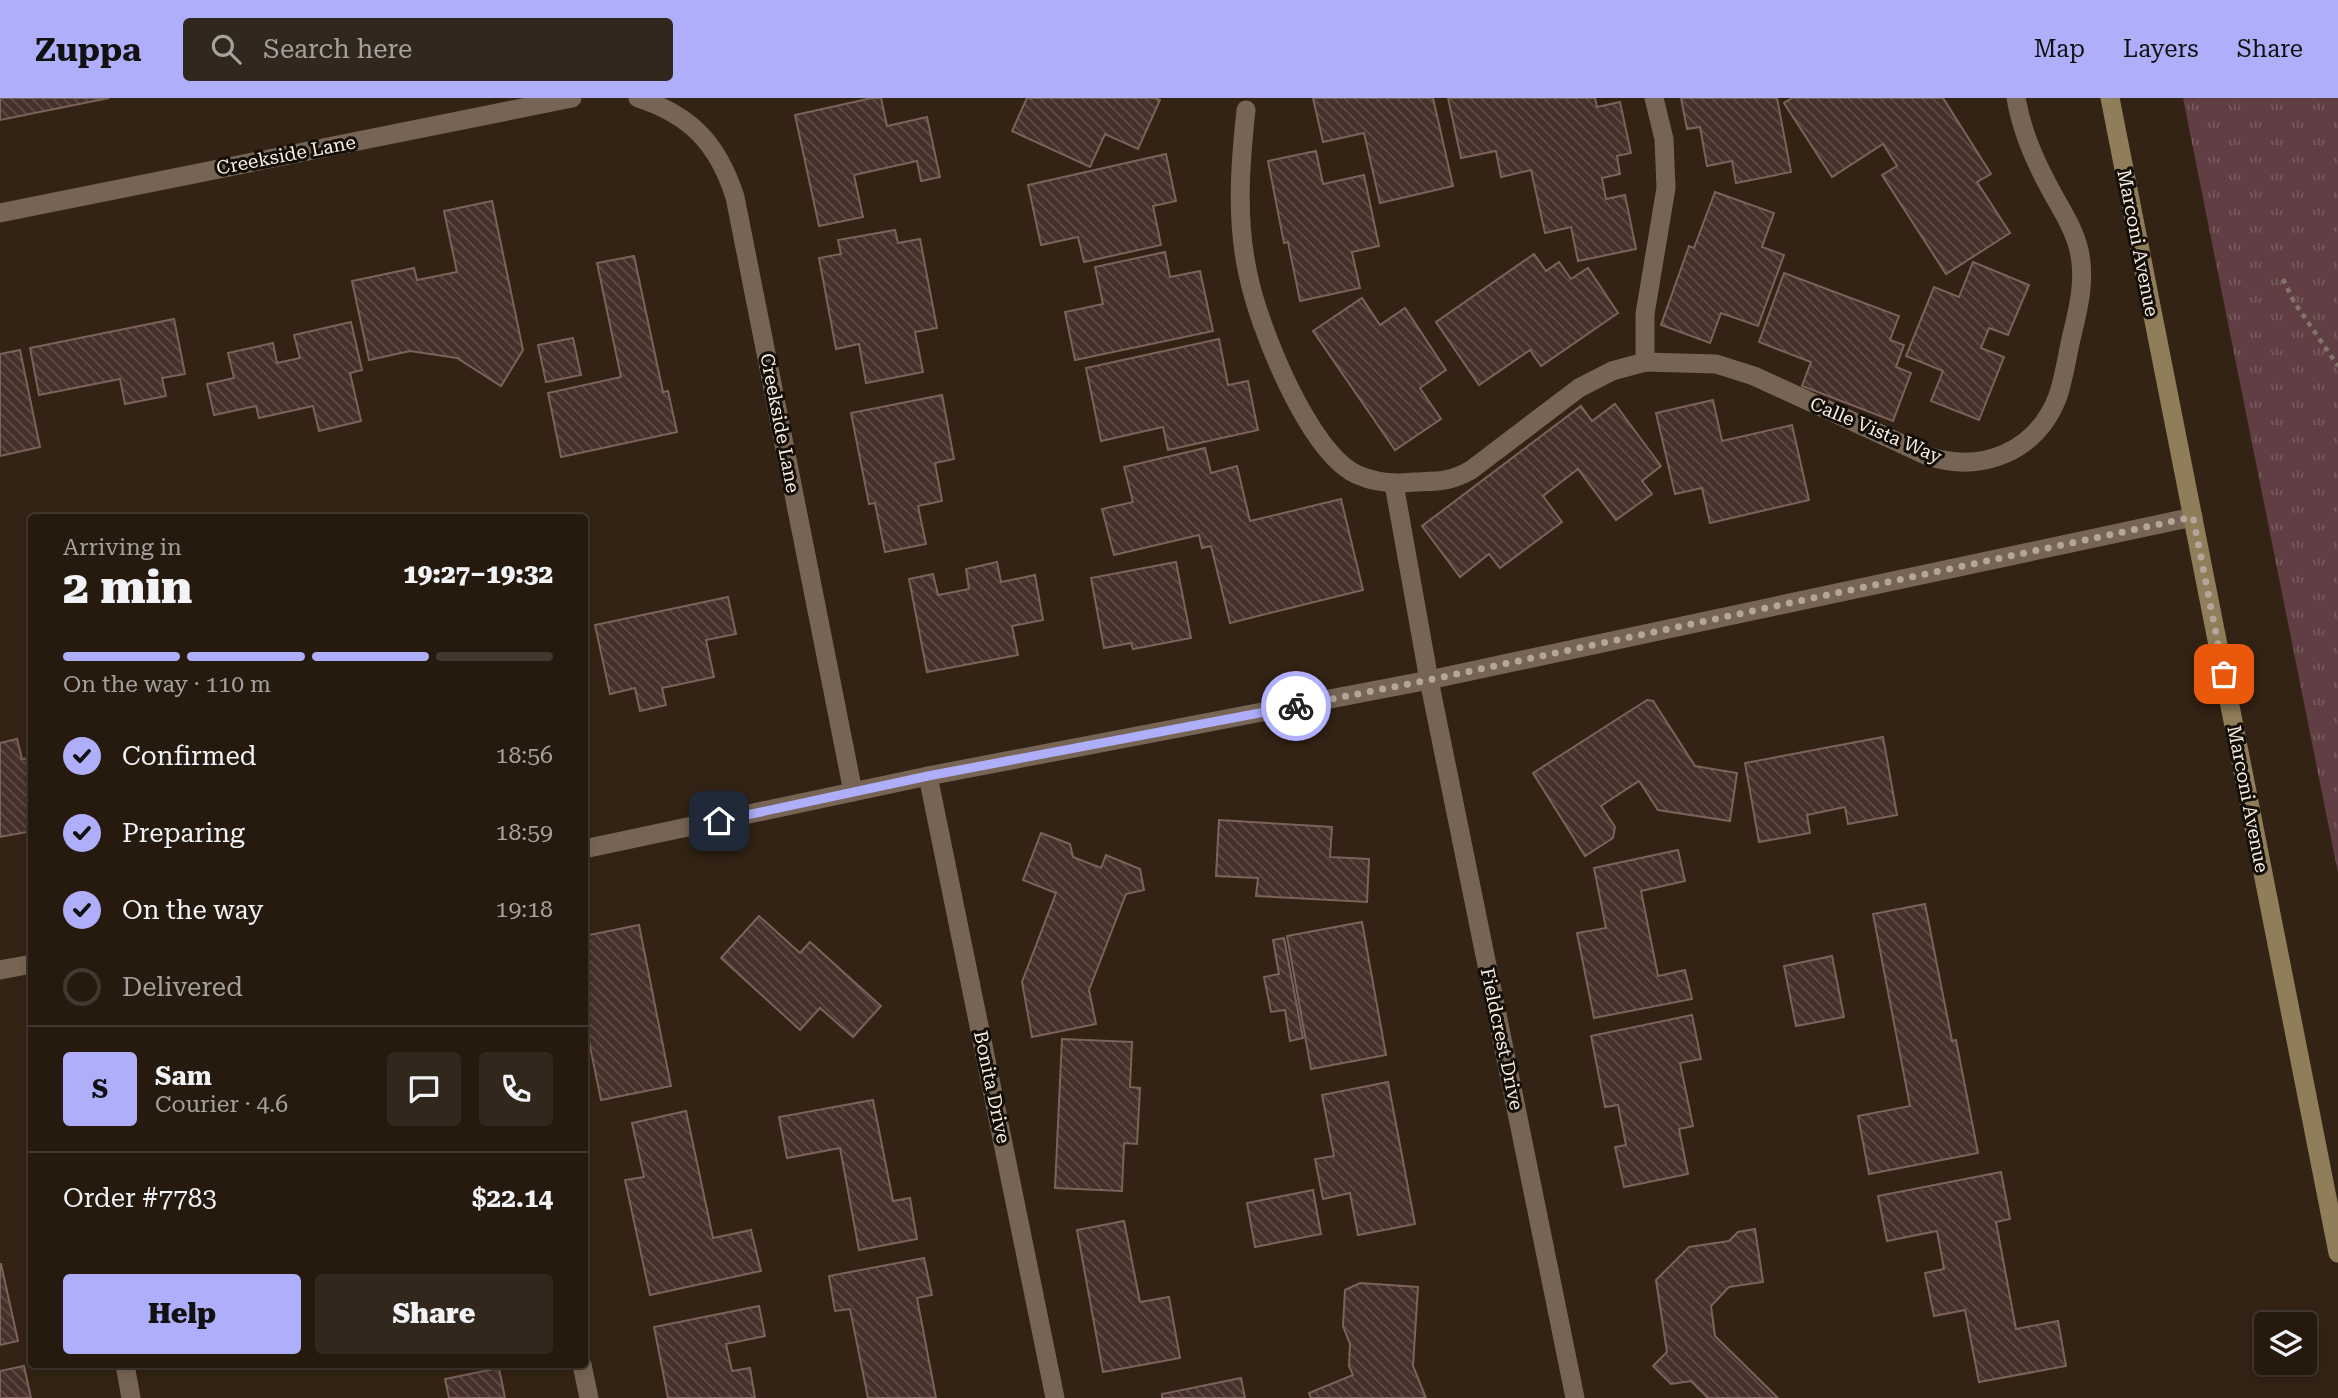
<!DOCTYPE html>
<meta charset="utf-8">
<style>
:root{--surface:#261a0f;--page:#32271d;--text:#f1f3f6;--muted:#a4a19e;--line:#42382f;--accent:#afaefa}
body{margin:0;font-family:"Roboto Serif",serif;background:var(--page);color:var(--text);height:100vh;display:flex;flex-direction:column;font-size:26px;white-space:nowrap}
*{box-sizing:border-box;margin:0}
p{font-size:23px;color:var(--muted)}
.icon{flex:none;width:38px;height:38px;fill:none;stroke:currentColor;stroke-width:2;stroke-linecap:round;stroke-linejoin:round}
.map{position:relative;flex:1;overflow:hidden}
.sheet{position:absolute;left:28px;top:416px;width:560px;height:854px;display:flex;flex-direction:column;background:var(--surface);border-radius:7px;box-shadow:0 4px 10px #0003,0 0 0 2px var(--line)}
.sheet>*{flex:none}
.controls{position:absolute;left:2254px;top:1214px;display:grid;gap:14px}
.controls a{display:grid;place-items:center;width:63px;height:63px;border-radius:7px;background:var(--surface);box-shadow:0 4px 10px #0003,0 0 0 2px var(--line);font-size:35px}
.pin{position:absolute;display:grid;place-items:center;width:60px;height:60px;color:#fff;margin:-30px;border-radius:14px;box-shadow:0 4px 10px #0006}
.courier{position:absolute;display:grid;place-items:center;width:70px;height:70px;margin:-35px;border:5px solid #afaefa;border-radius:50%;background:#fff;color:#222;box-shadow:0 2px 9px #0007}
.overview em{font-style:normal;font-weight:800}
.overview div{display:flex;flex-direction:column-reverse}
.overview{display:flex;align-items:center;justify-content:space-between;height:119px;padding:0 35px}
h1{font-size:46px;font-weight:800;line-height:52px}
.bar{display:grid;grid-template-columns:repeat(4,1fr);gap:10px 7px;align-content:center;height:84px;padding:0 35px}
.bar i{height:9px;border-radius:5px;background:var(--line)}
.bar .current{background:var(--accent)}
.bar p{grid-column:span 4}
.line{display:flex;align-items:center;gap:18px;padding:0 35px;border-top:2px solid var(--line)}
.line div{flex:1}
.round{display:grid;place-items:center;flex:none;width:74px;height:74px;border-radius:7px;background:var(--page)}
ol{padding:0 35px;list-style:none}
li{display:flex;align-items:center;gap:21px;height:77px}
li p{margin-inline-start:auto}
li .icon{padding:7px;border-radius:50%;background:var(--accent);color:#111;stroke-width:4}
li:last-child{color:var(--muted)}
li i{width:38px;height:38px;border:4px solid var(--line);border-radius:50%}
.action{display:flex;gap:14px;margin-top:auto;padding:14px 35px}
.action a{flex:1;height:80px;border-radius:7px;background:var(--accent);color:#111;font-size:28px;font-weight:800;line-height:80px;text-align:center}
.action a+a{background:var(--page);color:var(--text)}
header{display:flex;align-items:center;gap:42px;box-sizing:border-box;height:98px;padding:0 35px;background:var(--accent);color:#111}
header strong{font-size:33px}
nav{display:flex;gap:38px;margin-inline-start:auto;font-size:24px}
.search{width:490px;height:63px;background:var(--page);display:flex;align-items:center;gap:18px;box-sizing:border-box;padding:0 24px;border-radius:7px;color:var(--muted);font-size:26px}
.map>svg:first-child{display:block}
.grass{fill:url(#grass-tufts)}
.building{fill:url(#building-back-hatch);stroke:#7b635b;stroke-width:2}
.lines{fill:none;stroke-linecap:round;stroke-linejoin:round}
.path{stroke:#827568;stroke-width:4.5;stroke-dasharray:5 5;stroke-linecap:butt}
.minor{stroke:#766554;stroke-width:19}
.tertiary{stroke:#766554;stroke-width:19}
.secondary{stroke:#907d59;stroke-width:19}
.done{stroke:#b3a79b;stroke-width:7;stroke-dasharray:0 12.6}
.route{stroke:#afaefa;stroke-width:9}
.labels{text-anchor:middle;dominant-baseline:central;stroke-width:6;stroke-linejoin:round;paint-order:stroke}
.street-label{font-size:19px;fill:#f8eee4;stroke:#140e08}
</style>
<header>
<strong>Zuppa</strong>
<div class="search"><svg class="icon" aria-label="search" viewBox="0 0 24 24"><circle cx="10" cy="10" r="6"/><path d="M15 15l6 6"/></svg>Search here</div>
<nav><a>Map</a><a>Layers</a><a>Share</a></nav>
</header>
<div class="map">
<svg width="2338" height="1300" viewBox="0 0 2338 1300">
<defs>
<pattern id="grass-tufts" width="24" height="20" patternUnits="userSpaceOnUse" patternTransform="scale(1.75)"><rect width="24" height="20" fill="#603e43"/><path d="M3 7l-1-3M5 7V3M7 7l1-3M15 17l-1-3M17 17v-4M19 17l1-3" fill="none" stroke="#785a5e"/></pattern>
<pattern id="building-back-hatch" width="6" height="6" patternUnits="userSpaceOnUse" patternTransform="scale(1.75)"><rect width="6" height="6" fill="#46302a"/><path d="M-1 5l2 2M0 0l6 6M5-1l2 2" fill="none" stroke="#614e49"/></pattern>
</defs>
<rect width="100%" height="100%" fill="#322314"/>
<!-- grass -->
<path class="grass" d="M2183,0H2338V775Z"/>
<!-- building -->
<g class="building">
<path d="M0,0H109L0,22Z"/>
<path d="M872,0H881L887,28L927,19L940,79L921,83L917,63L854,77L863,119L819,128L795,17Z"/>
<path d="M1027,0H1155L1160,2L1138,51L1105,36L1090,69L1012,33Z"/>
<path d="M1313,0H1433L1453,88L1380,105L1364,35L1323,44Z"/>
<path d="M1448,0H1595L1597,9L1620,4L1631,55L1617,58L1620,76L1602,80L1606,101L1625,97L1636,151L1578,163L1571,129L1545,135L1531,72L1501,79L1496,53L1461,60Z"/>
<path d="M1681,0H1777L1791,74L1736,85L1732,63L1707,68L1700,29L1687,31Z"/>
<path d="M1792,0H1943L1991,76L1977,84L2010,135L1946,176L1882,77L1897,68L1883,46L1832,79L1784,5Z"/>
<path d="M1316,53L1323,86L1364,77L1379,148L1352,154L1360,190L1300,203L1288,144L1284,145L1268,63Z"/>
<path d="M1166,56L1176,103L1153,108L1161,147L1084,164L1078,139L1041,147L1028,87Z"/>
<path d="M1715,94L1774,115L1762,149L1784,157L1758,228L1721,215L1710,245L1661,227L1689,148L1694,150Z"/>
<path d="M492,103L523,252L501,288L457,260L410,253L369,262L352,183L414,170L417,182L457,174L444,113Z"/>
<path d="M895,132L898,145L920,141L937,230L915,234L923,274L866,285L859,246L836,251L819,160L841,156L838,142Z"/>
<path d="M1165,154L1170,179L1200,173L1213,233L1075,262L1065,214L1103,206L1095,169Z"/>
<path d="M1534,156L1546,173L1559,164L1571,181L1588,170L1618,215L1541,268L1530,252L1479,287L1436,224Z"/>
<path d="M634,158L663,294L668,293L677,334L561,359L548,295L621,279L597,165Z"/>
<path d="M1973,164L2029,187L2008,237L1989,230L1981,250L2004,259L1979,322L1931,303L1943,273L1906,258L1934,189L1959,199Z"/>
<path d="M1784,175L1899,218L1890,242L1904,247L1896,269L1911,275L1893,323L1802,288L1811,264L1759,244Z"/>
<path d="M1362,200L1380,227L1405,210L1446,272L1420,290L1441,321L1395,352L1313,233Z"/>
<path d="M174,221L185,276L162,280L166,298L125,306L120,281L39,297L30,250Z"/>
<path d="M351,224L362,272L350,275L361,323L319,333L313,308L259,320L256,308L214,317L207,286L234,280L228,255L273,245L277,265L300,260L294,237Z"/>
<path d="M573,240L581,277L546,284L538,247Z"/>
<path d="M1219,241L1228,287L1248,283L1258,332L1168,352L1163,329L1101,343L1086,270Z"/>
<path d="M20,252L40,349L0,358V256Z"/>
<path d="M942,297L954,361L935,365L942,403L918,408L926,446L885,454L875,405L869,406L851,315Z"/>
<path d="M1713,302L1722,343L1792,327L1809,402L1710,425L1702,390L1675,396L1656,315Z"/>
<path d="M1615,306L1661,368L1642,383L1652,396L1616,422L1578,371L1543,398L1562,424L1500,470L1489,456L1460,479L1422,428L1581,308L1592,323Z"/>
<path d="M1205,350L1211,375L1237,368L1250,423L1341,401L1363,492L1230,525L1211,448L1202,450L1199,437L1114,457L1102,411L1133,404L1124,369Z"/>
<path d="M997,464L1001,484L1035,477L1043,522L1012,528L1018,557L927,574L909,481L933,476L938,497L969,491L966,471Z"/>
<path d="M1176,464L1191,540L1133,551L1131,545L1104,550L1091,480Z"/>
<path d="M728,499L736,536L706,542L714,579L662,590L666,607L640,613L635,590L610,596L595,527Z"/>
<path d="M1647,602L1653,603L1695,668L1737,675L1730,723L1658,712L1639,683L1601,708L1615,729L1613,740L1585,758L1533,675Z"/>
<path d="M1883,639L1897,717L1848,726L1845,709L1807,717L1810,735L1759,744L1745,665Z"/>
<path d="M17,641L22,661L32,660V733L0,739V645Z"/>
<path d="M1219,722L1332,729L1330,759L1369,761L1367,804L1256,798L1258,780L1216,778Z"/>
<path d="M1041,735L1070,746L1073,759L1101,770L1106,757L1140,771L1144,792L1126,796L1089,892L1096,926L1032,939L1022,884L1056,795L1023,782Z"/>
<path d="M1678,752L1685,783L1641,793L1658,878L1685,872L1692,901L1594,920L1577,835L1606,830L1594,770Z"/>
<path d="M1925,806L1952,943L1956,942L1978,1055L1869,1076L1858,1018L1910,1008L1873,816Z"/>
<path d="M759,818L800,855L810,844L881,908L853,939L820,910L800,932L721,860Z"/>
<path d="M1362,824L1386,957L1311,971L1287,838Z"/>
<path d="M639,827L671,988L601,1002L584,919V838Z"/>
<path d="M1284,840L1303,940L1290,943L1285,912L1271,914L1264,879L1279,876L1273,842Z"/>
<path d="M1832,858L1844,919L1796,928L1784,868Z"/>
<path d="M1692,917L1701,961L1680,965L1693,1028L1679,1031L1688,1076L1624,1089L1615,1049L1626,1047L1618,1007L1605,1009L1591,938Z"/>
<path d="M1062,941L1132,944L1130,989L1140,990L1137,1046L1124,1045L1122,1093L1055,1090Z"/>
<path d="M1388,984L1415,1126L1358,1137L1350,1095L1323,1101L1315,1061L1334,1058L1322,997Z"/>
<path d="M873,1002L893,1103L910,1100L917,1141L859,1152L840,1050L787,1060L779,1019Z"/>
<path d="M686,1013L713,1140L751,1132L761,1173L650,1197L625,1082L644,1079L632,1025Z"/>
<path d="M2001,1074L2010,1121L1996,1124L2016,1231L2058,1223L2066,1268L1979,1284L1965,1212L1934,1218L1925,1175L1944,1171L1937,1133L1887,1143L1878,1098Z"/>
<path d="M1313,1092L1321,1136L1255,1149L1247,1105Z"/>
<path d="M1124,1123L1140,1204L1169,1199L1180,1260L1103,1274L1077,1132Z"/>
<path d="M1755,1131L1763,1184L1729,1189L1711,1208L1715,1238L1778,1300H1708L1691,1283L1671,1286L1653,1268L1667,1254L1656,1182L1689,1149L1729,1143L1738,1134Z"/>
<path d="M924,1160L932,1197L917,1200L936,1300H868L850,1211L835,1213L829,1178Z"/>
<path d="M1,1166L18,1243L0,1247V1166Z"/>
<path d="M1360,1185L1418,1189L1413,1268L1426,1300H1311L1309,1295L1353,1277L1349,1268L1350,1246L1343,1228L1345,1192Z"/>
<path d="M759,1208L765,1238L726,1246L732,1273L750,1270L755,1300H668L654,1229Z"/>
<path d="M24,1268L31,1300H0V1273Z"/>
<path d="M499,1270L505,1300H449L445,1281Z"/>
<path d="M1241,1280L1245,1300H1162V1296Z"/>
</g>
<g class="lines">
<!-- path -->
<path class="path" d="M2283,181L2294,204L2338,268"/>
<!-- minor -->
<g class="minor">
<path d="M638,0C691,17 718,46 735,99L853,694"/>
<path d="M1246,12C1240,67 1236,122 1248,176C1258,227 1309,356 1358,377C1376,385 1396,386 1415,384C1439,383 1450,384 1471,372L1579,290L1612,273L1645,264L1716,266L1754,278L1928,358C1983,376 2037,353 2058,298C2064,280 2067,259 2071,241C2078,212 2086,182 2079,152C2073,127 2058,107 2047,85C2033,59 2021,29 2016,0"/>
<path d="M0,115L572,0"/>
<path d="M1645,264V216L1666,90L1664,41L1654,0"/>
<path d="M1394,386L1429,582L1575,1300"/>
<path d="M928,678L1055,1300"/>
<path d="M125,1267L131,1300"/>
<path d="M582,1267L589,1300"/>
</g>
<!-- tertiary -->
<g class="tertiary">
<path d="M584,751L928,678L1429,582L2193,419"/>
<path d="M0,872L32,866"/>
</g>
<!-- secondary -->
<path class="secondary" d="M2110,0L2338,1155"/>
</g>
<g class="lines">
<!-- done -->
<path class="done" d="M1296,608L1429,582L2193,419L2224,576"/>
<!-- route -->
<path class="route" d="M719,723L928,678L1296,608"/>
</g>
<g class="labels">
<!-- street labels -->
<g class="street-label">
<text transform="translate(286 57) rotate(-11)">Creekside Lane</text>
<text transform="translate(2138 145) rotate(79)">Marconi Avenue</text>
<text transform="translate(780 325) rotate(79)">Creekside Lane</text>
<text transform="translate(1876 332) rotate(23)">Calle Vista Way</text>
<text transform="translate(2248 701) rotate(79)">Marconi Avenue</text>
<text transform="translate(1502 941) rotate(78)">Fieldcrest Drive</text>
<text transform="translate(992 989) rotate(78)">Bonita Drive</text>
</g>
</g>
</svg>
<div class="controls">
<a><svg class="icon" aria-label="layers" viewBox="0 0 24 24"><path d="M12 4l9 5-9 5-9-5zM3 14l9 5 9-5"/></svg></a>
</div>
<div class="pin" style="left:2224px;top:576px;background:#ea580c"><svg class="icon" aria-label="bag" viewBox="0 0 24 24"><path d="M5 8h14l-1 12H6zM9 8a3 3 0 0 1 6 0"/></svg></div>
<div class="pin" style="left:719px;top:723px;background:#1f2937"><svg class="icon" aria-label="home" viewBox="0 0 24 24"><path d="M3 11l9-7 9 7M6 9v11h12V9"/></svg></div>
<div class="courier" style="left:1296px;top:608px"><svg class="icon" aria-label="bike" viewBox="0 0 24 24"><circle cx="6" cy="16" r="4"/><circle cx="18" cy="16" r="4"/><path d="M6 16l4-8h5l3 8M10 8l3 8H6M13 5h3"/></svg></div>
<section class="sheet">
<div class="overview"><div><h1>2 min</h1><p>Arriving in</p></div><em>19:27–19:32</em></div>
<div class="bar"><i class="current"></i><i class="current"></i><i class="current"></i><i></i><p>On the way · 110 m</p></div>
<ol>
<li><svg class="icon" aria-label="check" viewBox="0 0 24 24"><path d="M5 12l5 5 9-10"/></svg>Confirmed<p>18:56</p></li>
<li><svg class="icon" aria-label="check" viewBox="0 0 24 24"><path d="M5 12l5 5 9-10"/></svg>Preparing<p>18:59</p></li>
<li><svg class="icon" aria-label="check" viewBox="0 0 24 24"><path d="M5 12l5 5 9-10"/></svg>On the way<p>19:18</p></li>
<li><i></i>Delivered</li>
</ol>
<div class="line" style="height:126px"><b class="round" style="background:var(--accent);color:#111">S</b><div><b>Sam</b><p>Courier · 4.6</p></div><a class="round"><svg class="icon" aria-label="chat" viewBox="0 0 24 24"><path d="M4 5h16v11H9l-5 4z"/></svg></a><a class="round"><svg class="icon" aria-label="phone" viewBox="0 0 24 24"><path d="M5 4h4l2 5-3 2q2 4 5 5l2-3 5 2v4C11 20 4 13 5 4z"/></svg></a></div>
<div class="line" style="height:91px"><div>Order #7783</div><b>$22.14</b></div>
<div class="action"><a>Help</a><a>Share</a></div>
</section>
</div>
